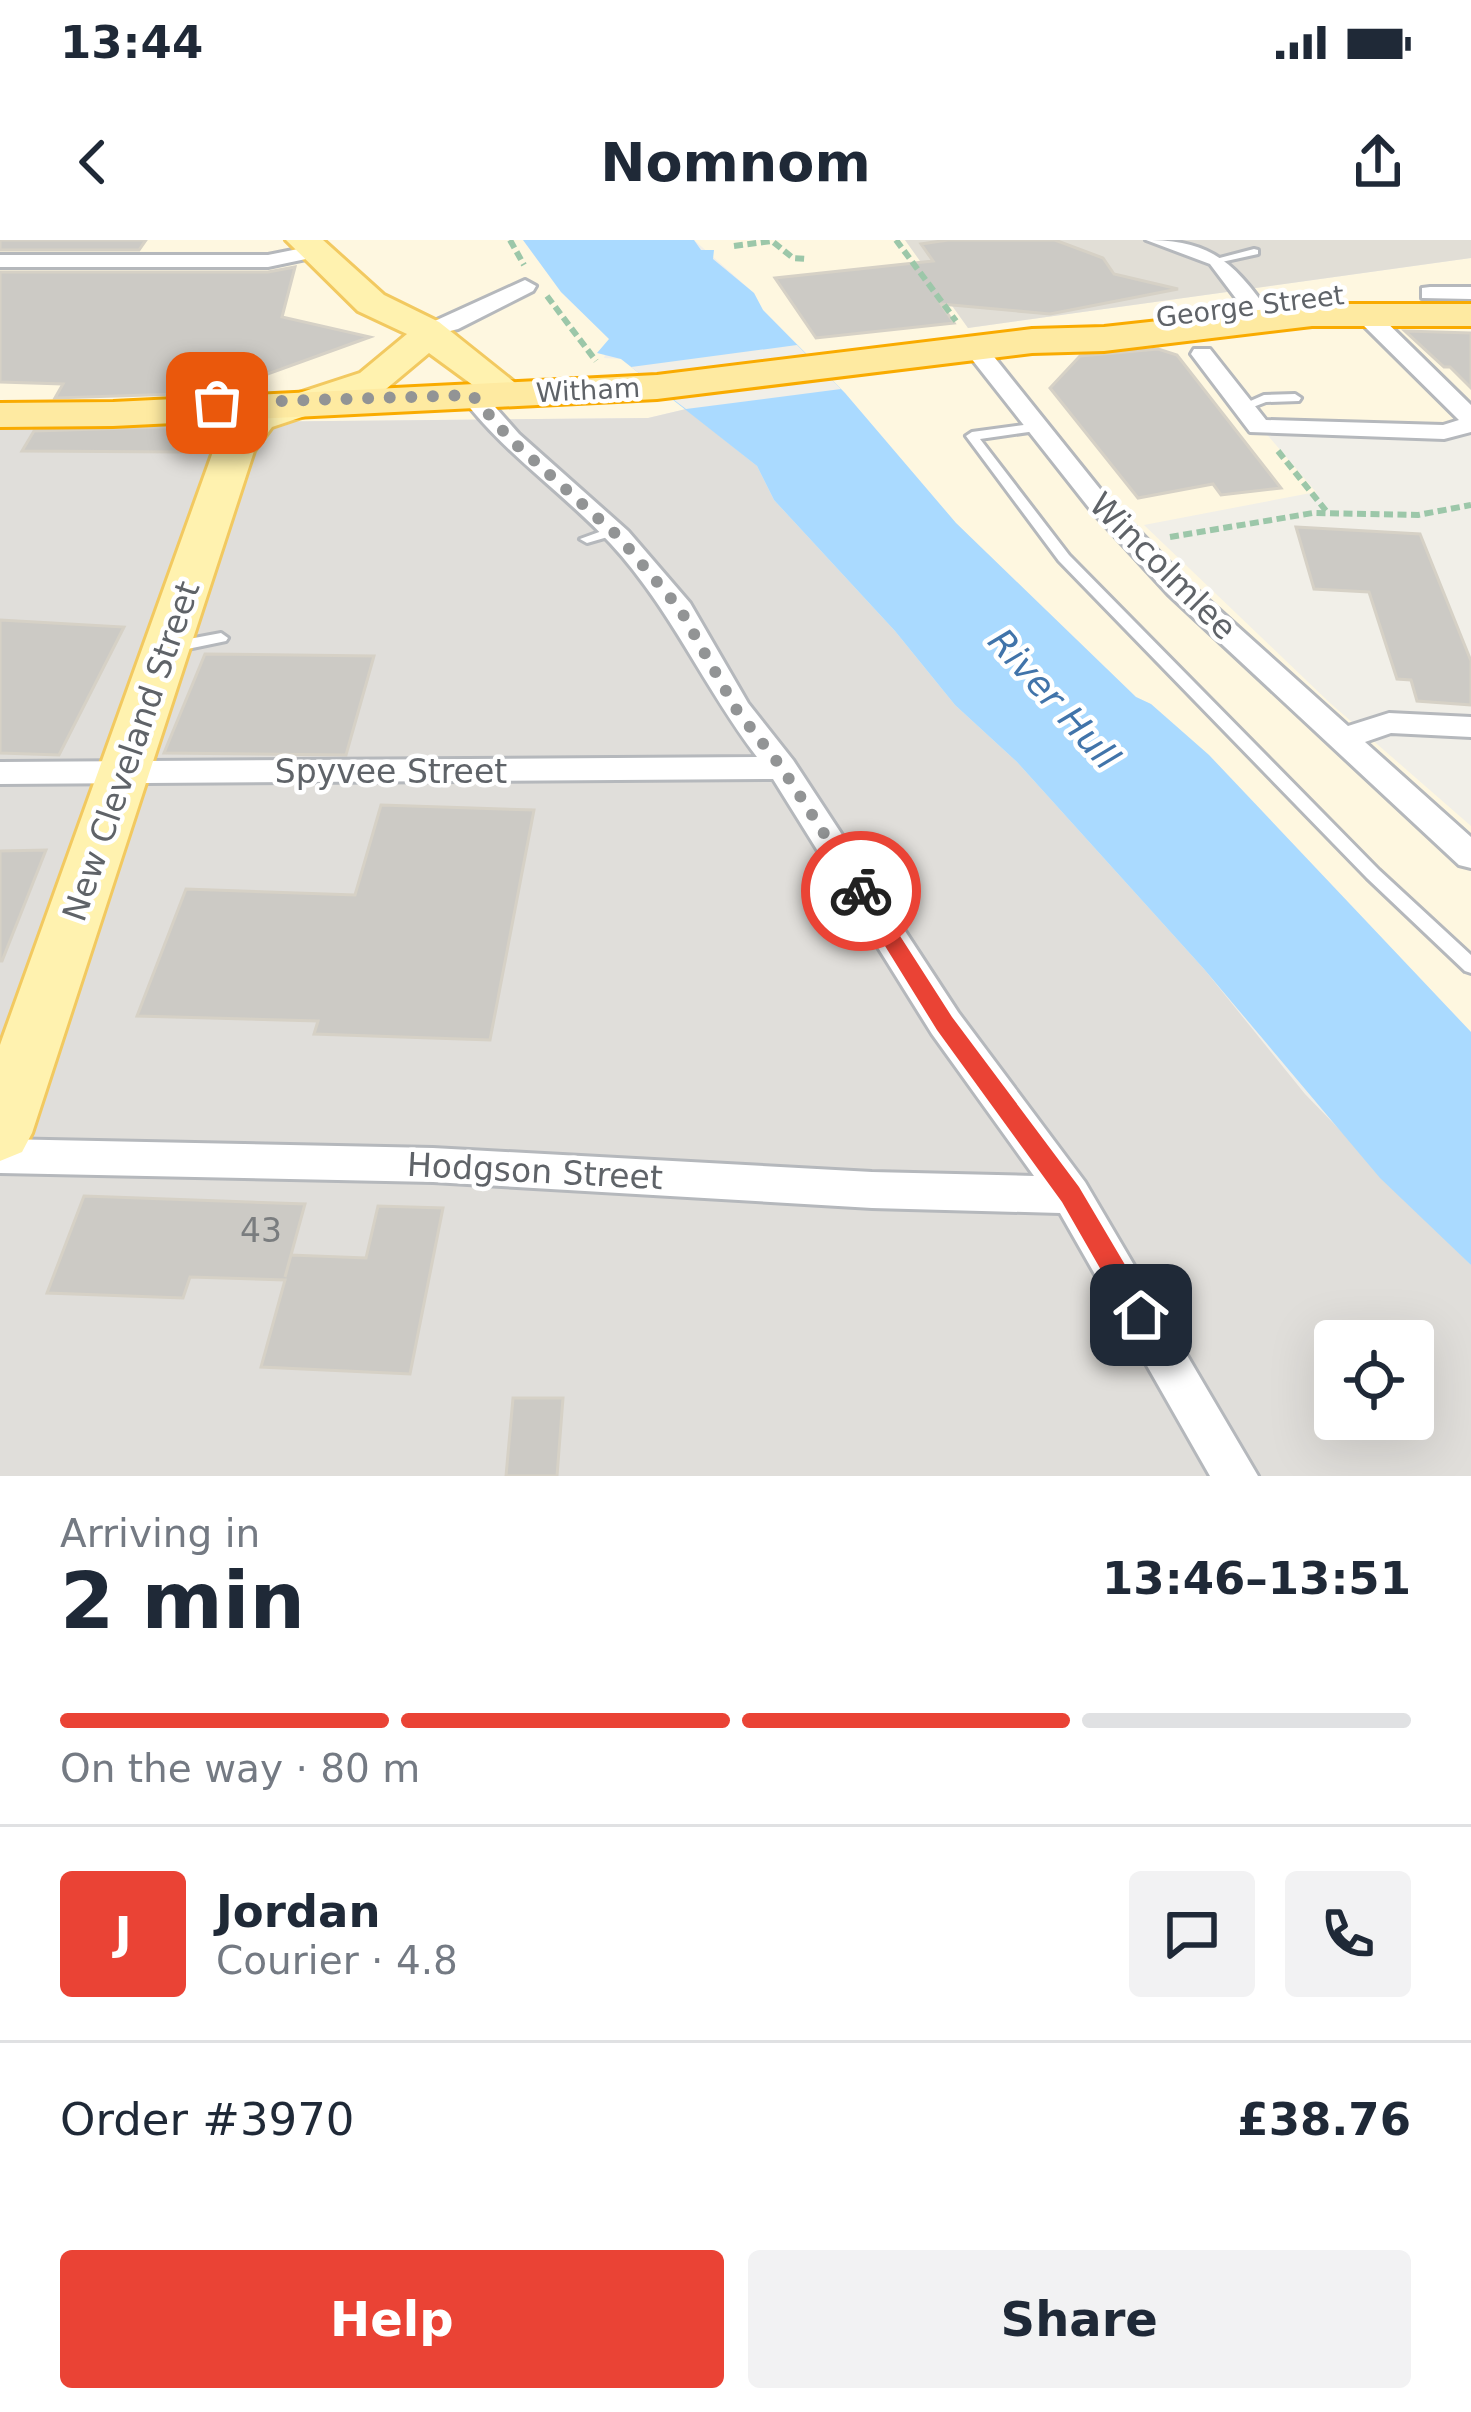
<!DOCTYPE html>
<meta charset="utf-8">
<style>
:root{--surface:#fff;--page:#f2f2f3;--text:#1f2937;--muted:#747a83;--line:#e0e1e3;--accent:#ea4335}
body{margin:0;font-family:"DejaVu Sans",sans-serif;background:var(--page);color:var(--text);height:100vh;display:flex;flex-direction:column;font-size:45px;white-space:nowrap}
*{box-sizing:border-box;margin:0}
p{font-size:39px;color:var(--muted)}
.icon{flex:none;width:66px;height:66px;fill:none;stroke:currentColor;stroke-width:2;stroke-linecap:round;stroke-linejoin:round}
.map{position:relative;height:1236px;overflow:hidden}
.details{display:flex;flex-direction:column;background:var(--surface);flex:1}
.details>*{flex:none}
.fabs{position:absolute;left:1314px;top:1080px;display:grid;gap:24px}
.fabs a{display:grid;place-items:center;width:120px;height:120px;border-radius:12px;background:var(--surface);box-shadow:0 12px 48px #0002;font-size:60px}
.pin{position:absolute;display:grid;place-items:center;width:102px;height:102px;color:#fff;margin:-51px;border-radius:24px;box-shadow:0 6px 18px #0006}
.courier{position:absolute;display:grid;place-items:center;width:120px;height:120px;margin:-60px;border:9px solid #ea4335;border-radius:50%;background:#fff;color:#222;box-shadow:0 3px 15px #0007}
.head em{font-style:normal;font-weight:800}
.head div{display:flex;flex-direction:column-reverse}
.head{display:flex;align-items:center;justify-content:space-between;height:204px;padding:0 60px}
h1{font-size:78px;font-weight:800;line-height:90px}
.bar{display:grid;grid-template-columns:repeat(4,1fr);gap:18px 12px;align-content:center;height:144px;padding:0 60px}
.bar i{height:15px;border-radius:9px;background:var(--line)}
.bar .current{background:var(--accent)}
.bar p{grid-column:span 4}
.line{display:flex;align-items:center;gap:30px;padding:0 60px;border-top:3px solid var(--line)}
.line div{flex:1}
.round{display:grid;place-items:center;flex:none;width:126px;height:126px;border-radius:12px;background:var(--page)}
.cta{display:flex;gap:24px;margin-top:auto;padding:24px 60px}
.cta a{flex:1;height:138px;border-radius:12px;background:var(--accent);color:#fff;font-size:48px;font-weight:800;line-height:138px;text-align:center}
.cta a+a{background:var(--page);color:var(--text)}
.status{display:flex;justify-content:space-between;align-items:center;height:84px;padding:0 60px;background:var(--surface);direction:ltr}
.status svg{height:33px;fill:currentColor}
header{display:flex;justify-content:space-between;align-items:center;height:156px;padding:0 60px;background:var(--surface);font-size:54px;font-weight:800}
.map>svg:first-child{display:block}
.commercial{fill:#fef7e0}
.industrial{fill:#e0deda;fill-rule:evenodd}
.education{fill:#e1ded6}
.water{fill:#aadaff}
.pier{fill:#f1efe8}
.building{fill:#cccac5;stroke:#d6d1c6;stroke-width:3}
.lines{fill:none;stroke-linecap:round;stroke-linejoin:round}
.service-casing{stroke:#b5b8bc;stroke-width:6}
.minor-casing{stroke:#b5b8bc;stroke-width:6}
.primary-casing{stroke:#f2c960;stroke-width:6}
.trunk-casing{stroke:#f9ab00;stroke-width:6}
.path{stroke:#9cc7a9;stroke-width:6;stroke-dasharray:9 4.5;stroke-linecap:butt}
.service{fill:#fff;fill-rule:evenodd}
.minor{fill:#fff;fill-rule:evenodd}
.primary{fill:#fff2af;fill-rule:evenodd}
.trunk{fill:#feeaa1;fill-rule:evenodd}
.route{fill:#ea4335}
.done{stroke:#929495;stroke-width:12;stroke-dasharray:0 21.6}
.labels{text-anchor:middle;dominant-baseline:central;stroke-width:9;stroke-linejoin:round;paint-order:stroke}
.far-street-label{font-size:27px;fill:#5f6368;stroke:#fff}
.street-label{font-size:33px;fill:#5f6368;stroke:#fff}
.near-number-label{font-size:33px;fill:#7a7d7f}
.water-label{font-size:36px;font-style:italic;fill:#4174aa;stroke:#fff}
</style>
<div class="status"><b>13:44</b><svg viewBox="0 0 49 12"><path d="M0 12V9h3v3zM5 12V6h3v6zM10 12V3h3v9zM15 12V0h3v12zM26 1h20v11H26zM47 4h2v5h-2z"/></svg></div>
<header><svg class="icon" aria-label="back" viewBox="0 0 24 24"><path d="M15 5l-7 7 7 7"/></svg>Nomnom<svg class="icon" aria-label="share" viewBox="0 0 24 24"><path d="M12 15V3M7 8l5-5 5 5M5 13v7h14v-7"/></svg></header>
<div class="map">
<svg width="1471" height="1236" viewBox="0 0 1471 1236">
<rect width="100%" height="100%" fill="#f1efe8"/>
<!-- commercial -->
<g class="commercial">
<path d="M0,0H523L561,52L610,99L604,118L621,119L686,169L648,178L0,184Z"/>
<path d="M694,0H905L968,88L1471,18V195L1264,191L1316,252L1144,285L1330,463L1471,586V792L1209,515L1151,464L1136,457L956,283L845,153L763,70L754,53Z"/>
</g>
<!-- industrial -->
<path class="industrial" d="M686,169L757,226L774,260L895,391L955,465L1017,522L1204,729L1305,854L1471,1025V1236H0V184L648,178ZM1335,1101H1413V1179H1335Z"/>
<!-- education -->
<path class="education" d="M905,0H1471V18L968,88Z"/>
<!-- water -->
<path class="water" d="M523,0H694L701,10H714L713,19L754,53L763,70L845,153L956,283L1136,457L1151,464L1209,515L1471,792V1025L1380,938L1204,729L1017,522L955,465L895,391L774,260L757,226L621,119L597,113L609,99L561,52Z"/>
<!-- pier -->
<path class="pier" d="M797,105L841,149L686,169L631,127Z"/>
<!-- building -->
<g class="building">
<path d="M0,0H146L139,10H0Z"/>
<path d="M948,0H1055L1103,18L1114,34L1178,49L1050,74L941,64L954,83L816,98L775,38L933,21L921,4Z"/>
<path d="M295,27L282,77L370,97L251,140L214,147L211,153L55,158L63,144L0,142V32H268Z"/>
<path d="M1405,91L1471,93V148L1450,127H1444Z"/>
<path d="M1158,109L1177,115L1281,248L1221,255L1213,244L1138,258L1050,148L1080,116Z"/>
<path d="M195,186L183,212L22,211L34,191Z"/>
<path d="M1296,287L1420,294L1471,421V465L1417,461L1411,440L1397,439L1369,352L1314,349Z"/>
<path d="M0,380L124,387L59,515L0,513Z"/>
<path d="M205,414L374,416L346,515L164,513Z"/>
<path d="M381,565L534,570L490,800L314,794L318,781L137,776L186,649L355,655Z"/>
<path d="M46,610L2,721H0V611Z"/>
<path d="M84,956L305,964L285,1037L291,1015L366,1018L378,966L443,968L410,1134L261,1127L285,1040L190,1037L183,1058L47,1053Z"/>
<path d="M513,1158H563L557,1236H506Z"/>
</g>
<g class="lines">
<!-- service casing -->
<g class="service-casing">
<g id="service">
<path d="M1254,9L1258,10V14L1217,23L1212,20Z"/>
<path d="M1295,154L1301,158L1299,161L1266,162L1243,171L1237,167L1264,155Z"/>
<path d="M1039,183L1045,187L1043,190L980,199L1069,315L1379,630L1471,715V733L1465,731L1367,638L1059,321L966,196L972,192Z"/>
<path d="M613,287L620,291L618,294L587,303L580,299Z"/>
<path d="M221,393L228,398L226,401L173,412L166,407L173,402Z"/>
</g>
</g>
<!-- minor casing -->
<g class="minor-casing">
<g id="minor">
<path d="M1146,0C1216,0 1236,26 1275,80L1264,87L1256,85L1210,24Z"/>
<path d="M313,6L323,12L320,16L268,27H0V15H268Z"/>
<path d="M525,40L536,46L533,51L458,89L426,97L415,90Z"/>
<path d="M1430,47H1471V59L1422,58V48Z"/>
<path d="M1362,64L1370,66L1471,165V192L1444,199L1250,192L1191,114L1194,109H1210L1266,180L1443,185L1459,180L1354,76V66Z"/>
<path d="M975,101L983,103L1108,259L1188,342L1348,486L1389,473L1471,477V497L1391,493L1365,502L1471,597V628L1459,625L1168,354L1090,269L967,113L964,108Z"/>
<path d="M472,148L480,150L519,194L628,291L690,363L748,463L793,520L958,772L1085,942L1258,1236H1210L1060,973L872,968L433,942L0,933V899L433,908L872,932L1034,936L932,794L773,539L0,544V522L757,517C704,448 671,369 611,304C563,252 503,213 460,155Z"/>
</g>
</g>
<!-- primary casing -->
<g class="primary-casing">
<path id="primary" d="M286,0H323L384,55L439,82L529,154L524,162H496L429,113L386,149L272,187L254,211L32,893L22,912L0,921V805L214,209L244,171L360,133L407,94L358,71Z"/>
</g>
<!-- trunk casing -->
<g class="trunk-casing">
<path id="trunk" d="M1312,64H1471V86H1312L1104,111L1032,113L657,159L113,186L0,187V163L113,162L657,135L1032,89L1104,87Z"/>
</g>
<!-- path -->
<g class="path">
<path d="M510,0L524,25"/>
<path d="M896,0L956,81"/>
<path d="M734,6L772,1L793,18L807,19"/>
<path d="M547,56L596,121"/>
<path d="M1278,211L1327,272"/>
<path d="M1170,297L1313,273L1418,275L1471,265"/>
</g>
<!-- service -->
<use href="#service" class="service"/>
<!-- minor -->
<use href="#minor" class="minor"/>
<!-- primary -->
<use href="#primary" class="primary"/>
<!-- trunk -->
<use href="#trunk" class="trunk"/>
</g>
<!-- route -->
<path class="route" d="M861,644L868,646L952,777L1079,947L1150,1067L1154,1075L1150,1084H1132L1062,962L937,790L851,651Z"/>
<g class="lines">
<!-- done -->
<path class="done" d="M217,163L472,155L510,199L619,297L680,369L736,469L782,528L861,651"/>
</g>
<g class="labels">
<!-- far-street labels -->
<g class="far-street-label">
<text transform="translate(1250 66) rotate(-7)">George Street</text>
<text transform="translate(588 150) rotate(-3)">Witham</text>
</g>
<!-- street labels -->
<g class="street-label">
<text transform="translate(1163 326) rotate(45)">Wincolmlee</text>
<text transform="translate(131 511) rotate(-71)">New Cleveland Street</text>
<text x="391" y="531">Spyvee Street</text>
<text transform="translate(535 931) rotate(3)">Hodgson Street</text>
</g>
<!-- near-number labels -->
<g class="near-number-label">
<text x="261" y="990">43</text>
</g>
<!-- water labels -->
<g class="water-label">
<text transform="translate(1054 459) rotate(48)">River Hull</text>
</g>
</g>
</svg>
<div class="fabs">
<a><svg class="icon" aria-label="locate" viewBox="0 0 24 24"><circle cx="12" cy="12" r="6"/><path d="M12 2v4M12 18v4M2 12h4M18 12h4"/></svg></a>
</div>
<div class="pin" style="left:217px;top:163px;background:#ea580c"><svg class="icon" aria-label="bag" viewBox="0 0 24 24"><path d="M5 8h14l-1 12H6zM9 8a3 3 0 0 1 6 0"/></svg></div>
<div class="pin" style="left:1141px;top:1075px;background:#1f2937"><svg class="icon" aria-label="home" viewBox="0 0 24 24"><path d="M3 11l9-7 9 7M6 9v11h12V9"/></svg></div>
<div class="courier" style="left:861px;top:651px"><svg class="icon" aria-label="bike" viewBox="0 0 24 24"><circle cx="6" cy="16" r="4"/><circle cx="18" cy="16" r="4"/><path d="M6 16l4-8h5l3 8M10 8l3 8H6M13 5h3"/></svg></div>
</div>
<section class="details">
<div class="head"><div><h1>2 min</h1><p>Arriving in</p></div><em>13:46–13:51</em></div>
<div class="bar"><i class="current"></i><i class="current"></i><i class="current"></i><i></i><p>On the way · 80 m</p></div>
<div class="line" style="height:216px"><b class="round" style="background:var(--accent);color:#fff">J</b><div><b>Jordan</b><p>Courier · 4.8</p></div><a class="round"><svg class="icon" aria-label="chat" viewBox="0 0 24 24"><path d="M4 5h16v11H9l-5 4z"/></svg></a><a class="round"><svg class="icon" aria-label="phone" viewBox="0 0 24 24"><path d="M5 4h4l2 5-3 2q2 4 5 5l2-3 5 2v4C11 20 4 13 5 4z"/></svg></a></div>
<div class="line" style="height:156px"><div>Order #3970</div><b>£38.76</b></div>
<div class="cta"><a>Help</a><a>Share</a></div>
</section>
